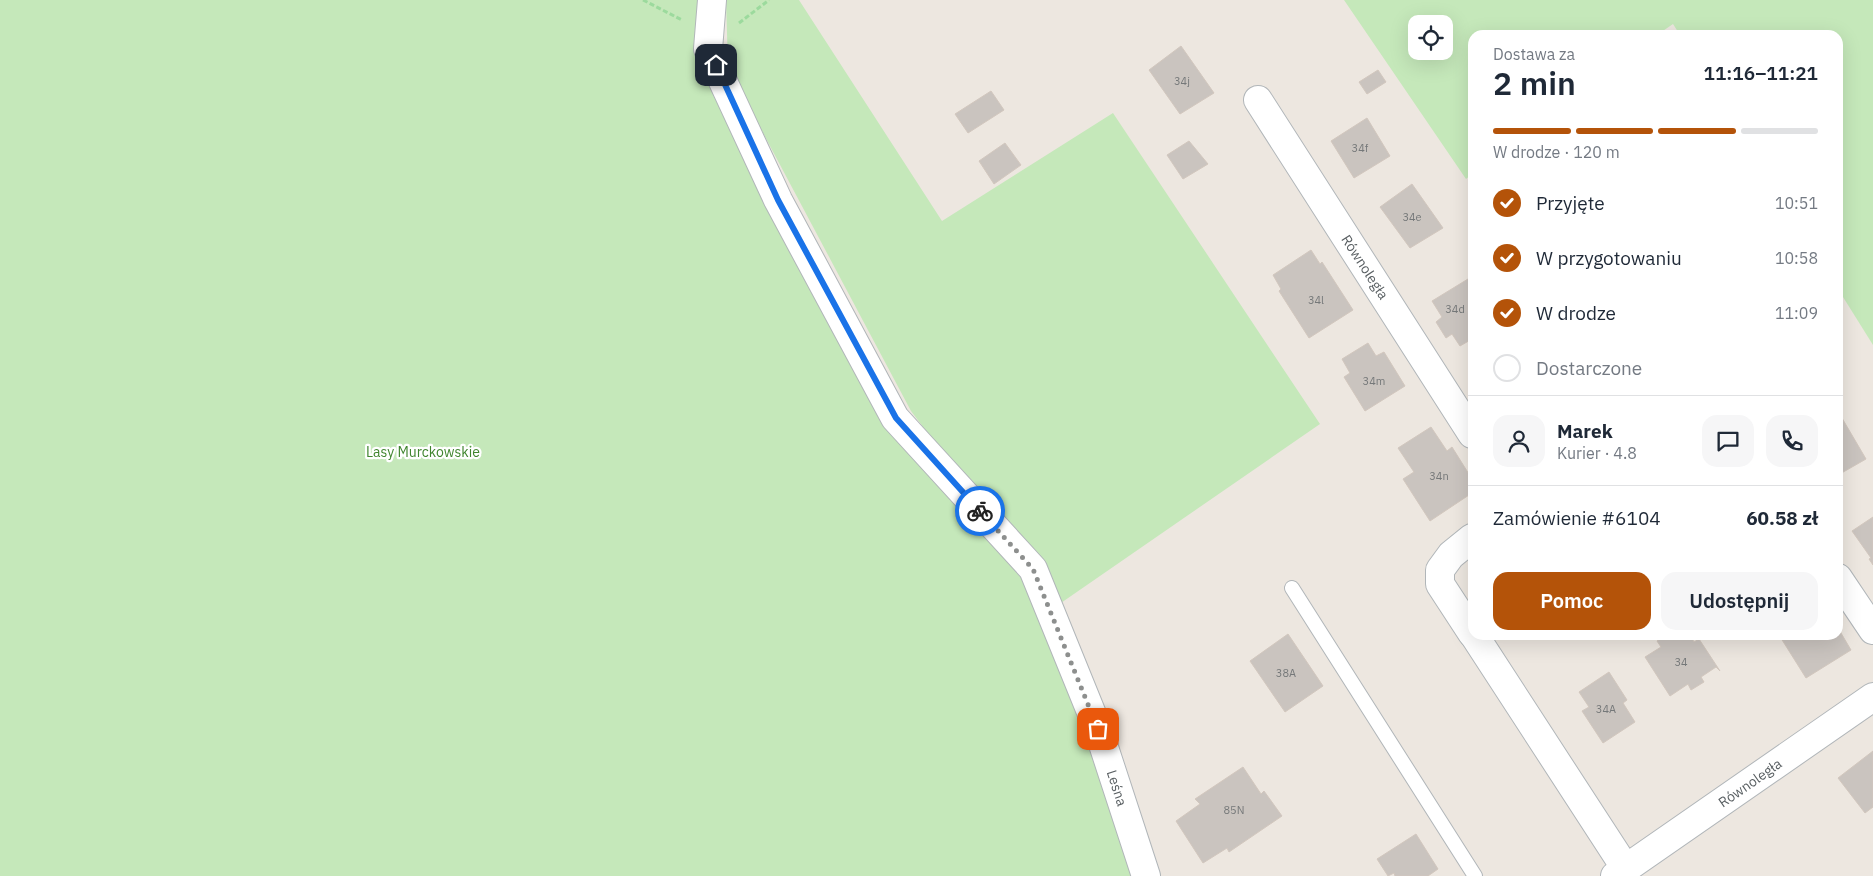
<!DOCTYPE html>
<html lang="pl">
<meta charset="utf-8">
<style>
:root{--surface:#fff;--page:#f6f6f7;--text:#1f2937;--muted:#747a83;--line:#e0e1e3;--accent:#b45309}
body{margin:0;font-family:"IBM Plex Sans",sans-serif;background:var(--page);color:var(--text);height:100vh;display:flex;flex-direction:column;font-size:19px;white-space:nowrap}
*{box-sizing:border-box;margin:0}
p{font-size:16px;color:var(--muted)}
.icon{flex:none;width:28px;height:28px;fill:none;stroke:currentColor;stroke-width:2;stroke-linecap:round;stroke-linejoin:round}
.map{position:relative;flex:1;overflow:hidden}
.panel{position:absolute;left:1468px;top:30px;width:375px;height:610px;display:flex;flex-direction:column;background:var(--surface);border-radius:15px;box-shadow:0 5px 20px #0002}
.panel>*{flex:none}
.tools{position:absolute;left:1408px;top:15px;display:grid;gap:10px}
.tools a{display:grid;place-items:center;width:45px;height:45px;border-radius:10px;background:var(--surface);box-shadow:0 5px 20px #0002;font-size:25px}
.pin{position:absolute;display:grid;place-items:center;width:42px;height:42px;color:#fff;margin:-21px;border-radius:10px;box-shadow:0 2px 8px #0006}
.courier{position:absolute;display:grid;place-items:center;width:50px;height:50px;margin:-25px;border:4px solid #1a73e8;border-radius:50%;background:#fff;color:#222;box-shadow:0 1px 6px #0007}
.overview em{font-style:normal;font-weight:600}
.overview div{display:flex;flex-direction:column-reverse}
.overview{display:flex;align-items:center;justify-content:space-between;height:85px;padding:0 25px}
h1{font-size:32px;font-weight:600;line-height:38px}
.bar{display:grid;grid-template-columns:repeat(4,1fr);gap:8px 5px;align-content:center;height:60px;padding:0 25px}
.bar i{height:6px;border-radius:4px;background:var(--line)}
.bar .active{background:var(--accent)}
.bar p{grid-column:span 4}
.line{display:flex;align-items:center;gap:12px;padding:0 25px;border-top:1px solid var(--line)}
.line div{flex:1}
.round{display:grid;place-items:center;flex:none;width:52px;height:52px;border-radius:15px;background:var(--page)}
ol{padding:0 25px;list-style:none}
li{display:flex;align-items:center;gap:15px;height:55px}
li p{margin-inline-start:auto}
li .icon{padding:5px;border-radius:50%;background:var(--accent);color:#fff;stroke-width:4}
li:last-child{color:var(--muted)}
li i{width:28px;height:28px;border:2px solid var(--line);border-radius:50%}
.action{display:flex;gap:10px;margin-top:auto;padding:10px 25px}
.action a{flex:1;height:58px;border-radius:15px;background:var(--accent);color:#fff;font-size:20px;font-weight:600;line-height:58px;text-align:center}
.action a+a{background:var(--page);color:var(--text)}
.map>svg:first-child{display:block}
.green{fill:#c5e8ba;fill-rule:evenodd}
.building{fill:#cac4bf;stroke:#d2c7be}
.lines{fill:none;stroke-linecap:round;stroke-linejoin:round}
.lane-casing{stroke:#b1b6b9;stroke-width:16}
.street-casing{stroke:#b1b6b9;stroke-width:30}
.path{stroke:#9cda9d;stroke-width:3;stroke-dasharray:5 2.5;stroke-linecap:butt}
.lane{stroke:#fff;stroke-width:14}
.street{stroke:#fff;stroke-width:28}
.done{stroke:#8d8f8e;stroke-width:5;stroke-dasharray:0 9}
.route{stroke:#1a73e8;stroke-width:6}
.labels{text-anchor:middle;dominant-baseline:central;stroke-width:4.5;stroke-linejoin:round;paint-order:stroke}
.number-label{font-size:11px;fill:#757879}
.street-label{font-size:14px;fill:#595f62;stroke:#fff}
.park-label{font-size:14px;fill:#3f852e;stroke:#fff}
</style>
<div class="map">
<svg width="1873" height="876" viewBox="0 0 1873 876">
<rect width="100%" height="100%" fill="#ede7e0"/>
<!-- green -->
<g class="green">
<path d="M0,0H701L866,392L1023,571L1106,794L1131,876H0Z"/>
<path d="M726,0H799L942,221L1113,113L1320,424L1058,605L911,411L728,67Z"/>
<path d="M1344,0H1873V345L1838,289V35H1680L1673,24L1657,35H1472V174L1466,179ZM1416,24H1444V51H1416Z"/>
</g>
<!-- building -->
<g class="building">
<path d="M1181,46L1214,93L1180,114L1149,70Z"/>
<path d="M1378,70L1386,82L1367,94L1359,82Z"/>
<path d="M991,91L1004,110L968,133L955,114Z"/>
<path d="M1367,118L1390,156L1354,178L1331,141Z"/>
<path d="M1189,141L1208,164L1183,179L1167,155Z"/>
<path d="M1005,143L1021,165L994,184L979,161Z"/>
<path d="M1412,184L1443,228L1410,248L1380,207Z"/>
<path d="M1311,250L1320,264L1322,262L1353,310L1309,338L1279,291L1281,289L1273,275Z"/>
<path d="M1468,279L1472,287V339L1460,346L1452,334L1446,338L1436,322L1442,317L1432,301Z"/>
<path d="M1368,343L1376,356L1384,352L1405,386L1365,411L1344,377L1350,373L1342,359Z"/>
<path d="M1839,413L1866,459L1838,475V414Z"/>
<path d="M1431,427L1447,451L1452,447L1472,479V493L1430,521L1403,479L1414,472L1398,448Z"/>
<path d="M1873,517V565L1869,559L1871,558L1852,531Z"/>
<path d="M1838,628L1851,650L1806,678L1779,635H1838Z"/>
<path d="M1288,634L1323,686L1285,712L1250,661Z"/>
<path d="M1666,635H1690L1694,642L1699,639L1720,671L1716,667L1701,677L1704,682L1691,690L1688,684L1670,696L1645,657L1661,647L1657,641Z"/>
<path d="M1609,672L1627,700L1623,703L1635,722L1603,743L1582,711L1589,707L1579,692Z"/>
<path d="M1873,751V807L1865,813L1838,778Z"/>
<path d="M1243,767L1261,794L1264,791L1282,816L1229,852L1227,848L1203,863L1176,821L1200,804L1195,799Z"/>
<path d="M1416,834L1438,869L1428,876H1395L1394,873L1388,876L1377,859Z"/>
</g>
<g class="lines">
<!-- lane casing -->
<g class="lane-casing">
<path id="lane" d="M1292,588L1475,876"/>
</g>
<!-- street casing -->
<g class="street-casing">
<g id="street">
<path d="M712,0L708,49L778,200L895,418L1033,569L1098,729L1146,876"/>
<path d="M1258,100L1472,434"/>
<path d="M1472,538L1451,555L1440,570V584L1472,633"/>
<path d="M1838,578L1873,630"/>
<path d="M1474,635L1626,869"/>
<path d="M1615,876L1873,697"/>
</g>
</g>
<!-- path -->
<g class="path">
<path d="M643,0L682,20"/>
<path d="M739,23L769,0"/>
</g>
<!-- lane -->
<use href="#lane" class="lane"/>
<!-- street -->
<use href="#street" class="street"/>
</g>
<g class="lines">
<!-- done -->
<path class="done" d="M980,511L1033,569L1098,729"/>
<!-- route -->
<path class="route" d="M716,65L778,200L896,418L980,511"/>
</g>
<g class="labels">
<!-- number labels -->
<g class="number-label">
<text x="1182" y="81">34j</text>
<text x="1360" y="148">34f</text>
<text x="1412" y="217">34e</text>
<text x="1316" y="300">34l</text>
<text x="1455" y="309">34d</text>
<text x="1374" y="381">34m</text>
<text x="1439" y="476">34n</text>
<text x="1681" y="662">34</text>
<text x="1286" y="673">38A</text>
<text x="1606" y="709">34A</text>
<text x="1234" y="810">85N</text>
</g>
<!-- street labels -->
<g class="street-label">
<text transform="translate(1365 267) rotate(57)">Równoległa</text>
<text transform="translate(1750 783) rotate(-35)">Równoległa</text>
<text transform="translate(1117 788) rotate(72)">Leśna</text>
</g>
<!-- park labels -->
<g class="park-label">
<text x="423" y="452">Lasy Murckowskie</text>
</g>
</g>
</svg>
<div class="tools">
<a><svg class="icon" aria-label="locate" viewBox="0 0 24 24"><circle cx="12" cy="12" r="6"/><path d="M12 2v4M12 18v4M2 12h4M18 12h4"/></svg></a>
</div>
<div class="pin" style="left:1098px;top:729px;background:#ea580c"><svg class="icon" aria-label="bag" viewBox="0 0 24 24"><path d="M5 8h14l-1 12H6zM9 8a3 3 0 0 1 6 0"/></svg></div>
<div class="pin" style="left:716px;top:65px;background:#1f2937"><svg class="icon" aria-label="home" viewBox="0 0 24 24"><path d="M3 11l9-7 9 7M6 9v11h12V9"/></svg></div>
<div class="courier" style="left:980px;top:511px"><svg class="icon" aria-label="bike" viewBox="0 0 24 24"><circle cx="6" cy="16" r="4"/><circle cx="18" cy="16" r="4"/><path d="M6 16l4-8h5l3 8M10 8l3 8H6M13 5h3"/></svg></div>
<section class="panel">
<div class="overview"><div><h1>2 min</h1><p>Dostawa za</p></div><em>11:16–11:21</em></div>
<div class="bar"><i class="active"></i><i class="active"></i><i class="active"></i><i></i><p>W drodze · 120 m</p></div>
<ol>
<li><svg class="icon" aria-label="check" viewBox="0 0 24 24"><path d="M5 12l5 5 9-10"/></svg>Przyjęte<p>10:51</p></li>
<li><svg class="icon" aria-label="check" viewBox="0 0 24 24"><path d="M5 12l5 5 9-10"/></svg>W przygotowaniu<p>10:58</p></li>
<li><svg class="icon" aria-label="check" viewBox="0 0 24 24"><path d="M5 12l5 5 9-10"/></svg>W drodze<p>11:09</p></li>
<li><i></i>Dostarczone</li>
</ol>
<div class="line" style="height:90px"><a class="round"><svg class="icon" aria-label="person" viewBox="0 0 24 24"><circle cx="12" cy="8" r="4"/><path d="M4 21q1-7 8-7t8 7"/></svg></a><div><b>Marek</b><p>Kurier · 4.8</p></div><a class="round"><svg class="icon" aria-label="chat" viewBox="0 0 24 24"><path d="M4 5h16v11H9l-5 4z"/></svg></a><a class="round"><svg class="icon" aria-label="phone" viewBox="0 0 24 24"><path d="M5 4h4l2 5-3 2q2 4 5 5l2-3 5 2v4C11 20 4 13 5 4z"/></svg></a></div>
<div class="line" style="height:65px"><div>Zamówienie #6104</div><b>60.58 zł</b></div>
<div class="action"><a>Pomoc</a><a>Udostępnij</a></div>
</section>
</div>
